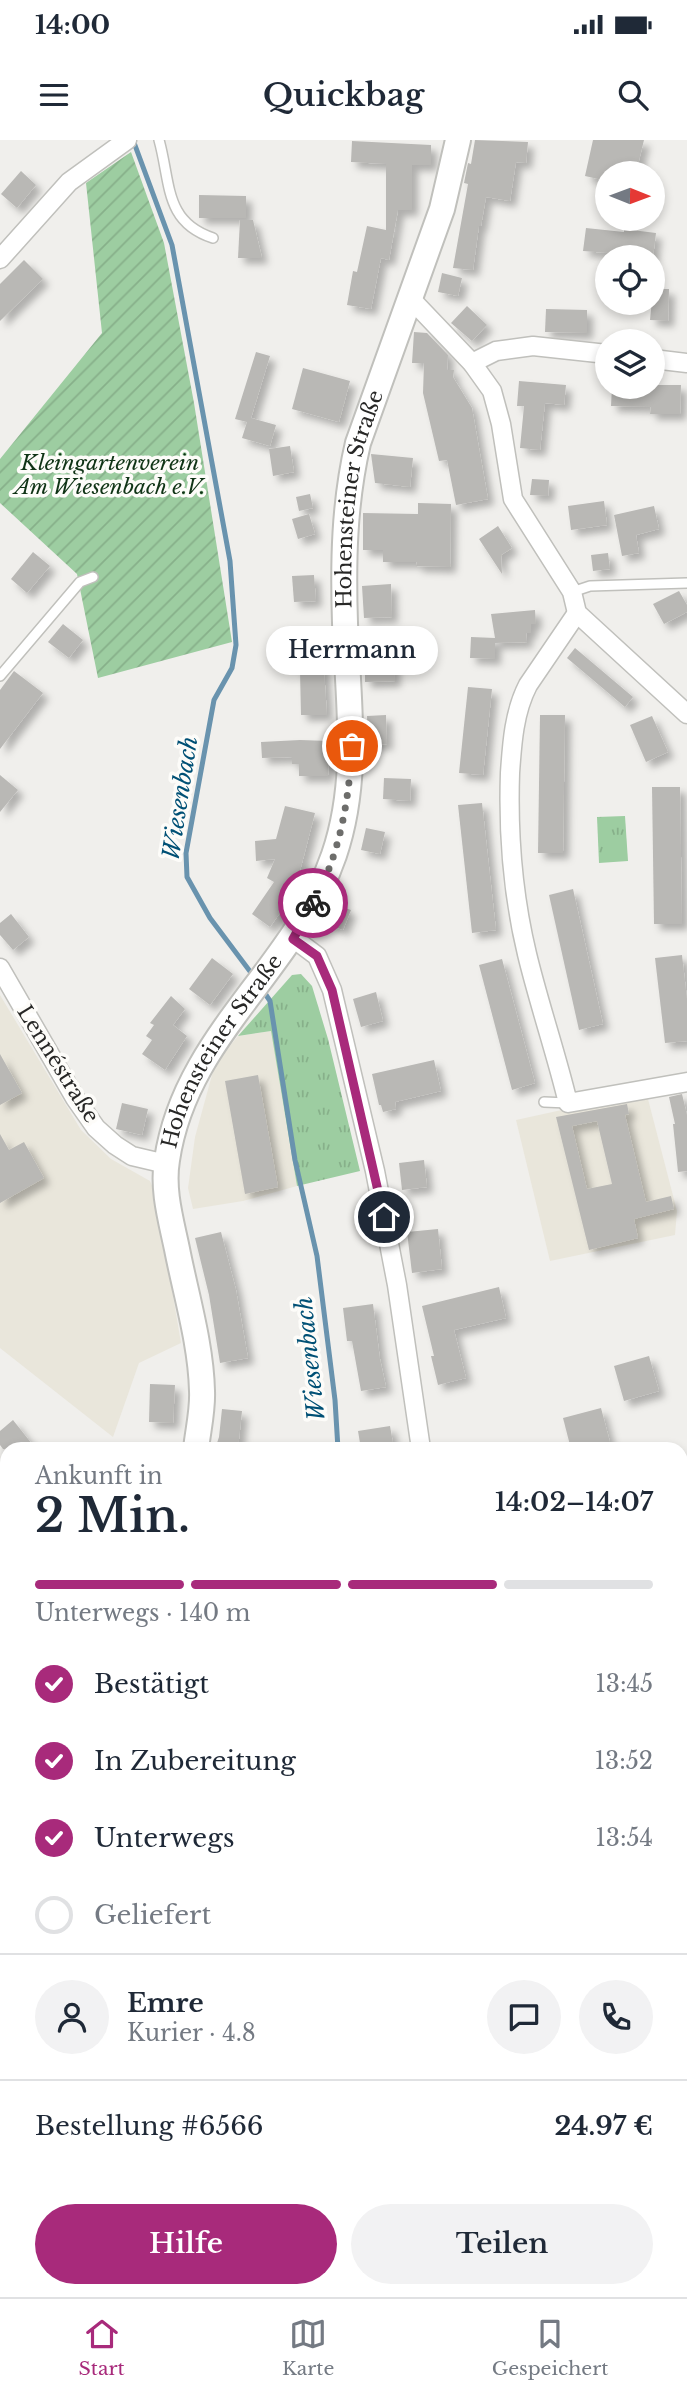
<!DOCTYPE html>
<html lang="de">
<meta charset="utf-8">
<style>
:root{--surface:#fff;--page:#f2f2f3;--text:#1f2937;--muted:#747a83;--line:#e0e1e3;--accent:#a82a7b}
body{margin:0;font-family:"Libre Baskerville",serif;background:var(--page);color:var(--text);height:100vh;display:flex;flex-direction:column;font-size:26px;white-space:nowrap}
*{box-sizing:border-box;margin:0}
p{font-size:23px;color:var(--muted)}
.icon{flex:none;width:38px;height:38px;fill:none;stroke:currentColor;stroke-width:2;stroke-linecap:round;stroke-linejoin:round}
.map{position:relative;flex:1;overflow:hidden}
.side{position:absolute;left:0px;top:1302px;width:688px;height:856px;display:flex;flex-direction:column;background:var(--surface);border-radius:21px 21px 0 0;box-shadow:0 4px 10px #0003}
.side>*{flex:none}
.needle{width:46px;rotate:91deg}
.buttons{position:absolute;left:595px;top:21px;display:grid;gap:14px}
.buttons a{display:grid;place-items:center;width:70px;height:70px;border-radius:50%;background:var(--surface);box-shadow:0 4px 10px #0003;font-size:35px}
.pin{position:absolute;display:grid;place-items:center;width:60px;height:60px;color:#fff;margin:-30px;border:4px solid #fff;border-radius:50%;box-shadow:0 2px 7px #0007}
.courier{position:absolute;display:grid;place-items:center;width:70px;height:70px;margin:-35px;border:5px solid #a82a7b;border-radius:50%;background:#fff;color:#222;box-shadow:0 2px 9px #0007}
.bubble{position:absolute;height:49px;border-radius:24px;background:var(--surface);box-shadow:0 4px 10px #0003;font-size:23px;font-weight:600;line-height:49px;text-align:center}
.headline em{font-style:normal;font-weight:600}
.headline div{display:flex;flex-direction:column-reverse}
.headline{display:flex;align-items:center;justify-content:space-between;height:119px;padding:0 35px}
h1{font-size:46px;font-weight:600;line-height:52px}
.bar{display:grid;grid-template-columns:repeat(4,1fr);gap:10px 7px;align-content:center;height:84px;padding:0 35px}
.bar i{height:9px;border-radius:5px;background:var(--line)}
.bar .on{background:var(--accent)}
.bar p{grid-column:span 4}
.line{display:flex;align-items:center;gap:18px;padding:0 35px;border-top:2px solid var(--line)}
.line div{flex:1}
.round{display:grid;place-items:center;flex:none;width:74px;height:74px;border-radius:37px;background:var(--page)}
ol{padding:0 35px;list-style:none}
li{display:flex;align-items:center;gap:21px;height:77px}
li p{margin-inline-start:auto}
li .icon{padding:7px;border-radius:50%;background:var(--accent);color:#fff;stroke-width:4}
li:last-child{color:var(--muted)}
li i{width:38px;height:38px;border:4px solid var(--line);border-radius:50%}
.action{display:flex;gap:14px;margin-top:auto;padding:14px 35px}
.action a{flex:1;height:80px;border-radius:42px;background:var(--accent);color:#fff;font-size:28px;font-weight:600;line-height:80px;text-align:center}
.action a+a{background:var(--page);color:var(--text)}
.status{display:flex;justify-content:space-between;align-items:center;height:49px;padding:0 35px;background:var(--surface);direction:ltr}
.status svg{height:19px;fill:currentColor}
header{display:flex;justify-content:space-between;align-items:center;height:91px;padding:0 35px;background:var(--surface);font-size:32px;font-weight:600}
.tabs{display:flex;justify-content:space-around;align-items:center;height:98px;border-top:2px solid var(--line);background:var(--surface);font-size:19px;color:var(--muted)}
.tabs a{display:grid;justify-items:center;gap:4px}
.tabs .on{color:var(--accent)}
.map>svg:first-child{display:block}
.built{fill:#e9e6db}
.park{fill:url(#park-tufts)}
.garden{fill:url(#garden-furrows)}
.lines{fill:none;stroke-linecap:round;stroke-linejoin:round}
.stream{stroke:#6993ae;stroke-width:5}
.building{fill:#b9b8b5;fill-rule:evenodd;filter:url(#shadow)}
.lane-casing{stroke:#c0c0bc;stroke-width:12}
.street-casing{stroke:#c0c0bc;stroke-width:21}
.secondary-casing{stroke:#c0c0bc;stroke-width:28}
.lane{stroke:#fff;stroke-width:9}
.street{stroke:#fff;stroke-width:18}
.secondary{stroke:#fff;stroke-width:24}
.done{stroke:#6d6d6b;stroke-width:7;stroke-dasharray:0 12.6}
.route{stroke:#a82a7b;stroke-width:9}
.labels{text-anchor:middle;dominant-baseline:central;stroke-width:7;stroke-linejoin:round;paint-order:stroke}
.park-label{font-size:21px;font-style:italic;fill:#0f3315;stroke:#fdfcf9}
.street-label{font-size:21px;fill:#272726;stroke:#fdfcf9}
.water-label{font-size:23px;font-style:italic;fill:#005075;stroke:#fdfcf9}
</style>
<div class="status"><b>14:00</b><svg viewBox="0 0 49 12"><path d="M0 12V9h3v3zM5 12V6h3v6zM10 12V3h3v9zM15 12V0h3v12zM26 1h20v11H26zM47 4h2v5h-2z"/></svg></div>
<header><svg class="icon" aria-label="menu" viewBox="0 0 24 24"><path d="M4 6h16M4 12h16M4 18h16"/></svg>Quickbag<svg class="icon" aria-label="search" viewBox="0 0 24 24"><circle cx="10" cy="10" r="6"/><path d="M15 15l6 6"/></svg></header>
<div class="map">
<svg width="687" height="2157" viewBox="0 0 687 2157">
<defs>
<pattern id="park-tufts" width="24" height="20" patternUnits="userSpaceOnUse" patternTransform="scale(1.75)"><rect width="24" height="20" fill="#9dcda1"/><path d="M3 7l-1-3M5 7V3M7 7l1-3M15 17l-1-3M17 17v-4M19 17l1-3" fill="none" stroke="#87b08a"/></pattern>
<pattern id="garden-furrows" width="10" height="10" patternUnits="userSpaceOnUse" patternTransform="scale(1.75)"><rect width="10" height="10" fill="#9dcda1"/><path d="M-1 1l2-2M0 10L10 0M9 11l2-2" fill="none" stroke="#87b08a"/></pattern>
<filter id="shadow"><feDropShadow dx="6" dy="6" stdDeviation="3.5" flood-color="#0004"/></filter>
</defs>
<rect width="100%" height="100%" fill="#f0efec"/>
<!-- built -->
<g class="built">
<path d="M0,855L81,990L111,1019L150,1041L156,1055L181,1203L139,1223L113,1297L0,1208Z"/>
<path d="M271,891L297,1046L243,1061L193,1069L188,1048L195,997L215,924L238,896Z"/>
<path d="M630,955L648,959L677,1071L675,1095L550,1121L516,980Z"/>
<path d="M0,1510L7,1519V1617L0,1622Z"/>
</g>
<!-- park -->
<g class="park">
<path d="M625,676L628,721L599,723L597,677Z"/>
<path d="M301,834L312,846L328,899L360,1031L297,1046L271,891L238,896L292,835Z"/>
<path d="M7,1381V1479L0,1472V1386Z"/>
</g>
<!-- garden -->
<path class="garden" d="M131,12L164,103L194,263L232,502L98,538L77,434L0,363V319L102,193L86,43Z"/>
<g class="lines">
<!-- stream -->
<g class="stream">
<path d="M133,0L172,105L230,421L236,505L232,528L214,560L186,713L187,737L210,778L255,838"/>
<path d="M262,849L270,861L295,1020L317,1116L335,1260L338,1309"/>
<path d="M0,1710L7,1714"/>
<path d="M681,2040L687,2050"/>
</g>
</g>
<!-- building -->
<g class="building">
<path d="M475,0L528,2L526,23L516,22L510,61L486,57L481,86H479L473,130L453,128L468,44L464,43L468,23L471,24Z"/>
<path d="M593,0H644L636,33H607V41L585,36Z"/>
<path d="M352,1L431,5V25H412V70H398L389,120L381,118L371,169L347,165L353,131L357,132L367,86L386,90V24L351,22Z"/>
<path d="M21,31L36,45L17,68L1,54Z"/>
<path d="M199,55L246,56V78H199Z"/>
<path d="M240,80H253L262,118H238Z"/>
<path d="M586,88L624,92V89L656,93L653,117H620L621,114L583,111Z"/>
<path d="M24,120L43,139L0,181V144Z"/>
<path d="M442,133L462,138L458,156L438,152Z"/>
<path d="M653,149H669L668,181L650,180Z"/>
<path d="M467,166L487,185L472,201L451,183Z"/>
<path d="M546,169L587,170V193L545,192Z"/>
<path d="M414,192L427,193L448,215L447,230H454L453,237L472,268L488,359L456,365L447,320L439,321L423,253L424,223H412Z"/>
<path d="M256,212L270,216L251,278L276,285L270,306L242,298L247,282L235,279Z"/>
<path d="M303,228L350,241L339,282L292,269Z"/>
<path d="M519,241L566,245L564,265L545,263L540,310L520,308L524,266H517Z"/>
<path d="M653,245H681L680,274H650L651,267L611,266L612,247L651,248Z"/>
<path d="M290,306L294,332L273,336L269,309Z"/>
<path d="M371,314L413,318L410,347L375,343Z"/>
<path d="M532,339L549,340L548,356L530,355Z"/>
<path d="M310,354L313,368L299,371L296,357Z"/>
<path d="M604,361L607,385L571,390L568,366Z"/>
<path d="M418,363L451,364L450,427L416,426L417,422H383V410H363V373L418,374Z"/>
<path d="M654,366L659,389L636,395L639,413L622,416L614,375Z"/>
<path d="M309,374L315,394L298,399L292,379Z"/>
<path d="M498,386L512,408L501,415L502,434L479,399Z"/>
<path d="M33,412L50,426L27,453L11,439Z"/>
<path d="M608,413L610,429L593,431L591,415Z"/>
<path d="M314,435L316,461L294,462L292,436Z"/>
<path d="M391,444L392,477L364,478L362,446Z"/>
<path d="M679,451L687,465V472L664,484L653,464Z"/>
<path d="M535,470L536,484H531V493H526L527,502L495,503V519L470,518L471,497L495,498L491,474Z"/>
<path d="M63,484L83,500L69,518L48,502Z"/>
<path d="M322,499L327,575H301L300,531H297L296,500Z"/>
<path d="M365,504H394L395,541L365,542Z"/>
<path d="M575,508L633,557L625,567L567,518Z"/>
<path d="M14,531L43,553L0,609V550Z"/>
<path d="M468,547L492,549L483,635L459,633Z"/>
<path d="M386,575L387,604L368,605L367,576Z"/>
<path d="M540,575H565L563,713H538Z"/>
<path d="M652,576L668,612L646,622L630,585Z"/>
<path d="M300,600L329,601L328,636H299V624H292V617L262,618L261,602Z"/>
<path d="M0,635L18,650L0,672Z"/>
<path d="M384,638L411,639L410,661L383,659Z"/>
<path d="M652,647H680L682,784H654Z"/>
<path d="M482,663L496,790L472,793L458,665Z"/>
<path d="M285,666L315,673L300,731L287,763L270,787L252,774L274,742L267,738L275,719L256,721L255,701L276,699Z"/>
<path d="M366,688L385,692L380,714L361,710Z"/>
<path d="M573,749L603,884L579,890L549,755Z"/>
<path d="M336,765L351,770L343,790L328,784Z"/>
<path d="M11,774L29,797L13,810L0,795V783Z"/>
<path d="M682,815L687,859V901L665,903L655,818Z"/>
<path d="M212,818L233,834L210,865L189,849Z"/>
<path d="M502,819L535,943L512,950L479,825Z"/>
<path d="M376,852L383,881L361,887L353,859Z"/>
<path d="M171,856L185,869L173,885L187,896L165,930L142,914L152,900L146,896L154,885L150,883Z"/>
<path d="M0,914L22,953L0,965Z"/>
<path d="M434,920L441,951L395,962L396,969L383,972L381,965H379L372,934Z"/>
<path d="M258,935L278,1047L245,1054L225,941Z"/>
<path d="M682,954L687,975V1031L678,1032L673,984H675L669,957Z"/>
<path d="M122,963L148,969L142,995L116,989Z"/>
<path d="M627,964L629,974L625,975L646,1062L671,1056L674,1069L634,1079L638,1098L589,1110L556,977ZM597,981L612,1044L587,1049L572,986Z"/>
<path d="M0,994L9,1010L24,1002L44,1038L0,1063Z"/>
<path d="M424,1020L427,1047L402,1050L399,1023Z"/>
<path d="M438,1089L442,1129L412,1133L407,1092Z"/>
<path d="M221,1092L236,1150L248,1218L220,1223L209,1155L195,1098Z"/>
<path d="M499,1147L506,1178L454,1190L466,1238L438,1245L431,1216H434L422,1166Z"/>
<path d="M373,1164L380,1219L386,1247L361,1251L352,1201H347L343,1168Z"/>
<path d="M649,1216L659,1251L624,1261L614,1226Z"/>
<path d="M150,1244L175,1245L173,1283L149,1282Z"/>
<path d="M601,1268L611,1306L599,1309H571L563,1278Z"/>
<path d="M222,1269L242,1271L238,1309H215L219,1297Z"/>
<path d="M13,1280L36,1309H3L0,1305V1291Z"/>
<path d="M390,1286L394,1309H361L358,1291Z"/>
</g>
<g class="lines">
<!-- lane casing -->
<g class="lane-casing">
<g id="lane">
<path d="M159,0C171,43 164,82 213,98"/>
<path d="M572,452L590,446L687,443"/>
<path d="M0,536L80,442L93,437"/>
<path d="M544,962L568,963"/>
<path d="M538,2157L546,2151"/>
<path d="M623,2157L646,2151"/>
</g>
</g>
<!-- street casing -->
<g class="street-casing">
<g id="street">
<path d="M0,119L69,42L127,0"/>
<path d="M410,158L472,223L492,251L501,284L513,359L572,452L577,473L687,574"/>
<path d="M653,219L687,223"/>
<path d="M472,223L496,211L533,206L607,214"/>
<path d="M577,473L528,545C514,572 512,603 510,633C508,693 513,756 527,814C539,864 556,913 568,963L687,942"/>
<path d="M293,798L317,816L332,850L375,1031L397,1145L421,1309"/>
<path d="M0,828L75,958L96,988L115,1005L132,1016L166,1024"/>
<path d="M0,1634L7,1630"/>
<path d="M0,2105L7,2099"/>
</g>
</g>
<!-- secondary casing -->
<g class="secondary-casing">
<g id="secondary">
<path id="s1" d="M196,1309C198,1290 203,1270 202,1251C201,1204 186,1155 177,1109C171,1080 162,1050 167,1020C185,896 295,829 334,715C360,639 348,562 345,483C343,422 344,363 358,303L442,69L458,0"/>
<path d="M681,1389L687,1387"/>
<path d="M0,1492L7,1500"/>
<path d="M436,2151L440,2157"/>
</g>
</g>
<!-- lane -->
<use href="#lane" class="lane"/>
<!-- street -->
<use href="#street" class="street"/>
<!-- secondary -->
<use href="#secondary" class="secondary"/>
</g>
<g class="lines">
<!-- done -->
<path class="done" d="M313,763C340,715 349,660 352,606"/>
<!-- route -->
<path class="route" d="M313,763L293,799L317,816L332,850L384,1077"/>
</g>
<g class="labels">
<!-- park labels -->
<g class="park-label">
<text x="110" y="323">Kleingartenverein<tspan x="110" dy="24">Am Wiesenbach e.V.</tspan></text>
</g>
<!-- street labels -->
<g class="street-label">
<text stroke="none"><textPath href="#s1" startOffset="1003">Hohensteiner Straße</textPath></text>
<text stroke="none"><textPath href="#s1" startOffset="416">Hohensteiner Straße</textPath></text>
<text transform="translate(58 924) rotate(58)">Lennéstraße</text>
</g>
<!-- water labels -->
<g class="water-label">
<text transform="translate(180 658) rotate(-81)">Wiesenbach</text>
<text transform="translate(310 1219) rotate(-96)">Wiesenbach</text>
</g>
</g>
</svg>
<div class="buttons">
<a><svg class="needle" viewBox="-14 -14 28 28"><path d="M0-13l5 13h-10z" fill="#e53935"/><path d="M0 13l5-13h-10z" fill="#747a83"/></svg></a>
<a><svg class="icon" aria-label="locate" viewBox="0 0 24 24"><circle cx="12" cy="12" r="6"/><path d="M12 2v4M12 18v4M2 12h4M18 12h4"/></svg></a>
<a><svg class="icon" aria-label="layers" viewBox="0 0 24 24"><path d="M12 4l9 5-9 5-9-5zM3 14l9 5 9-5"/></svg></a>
</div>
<div class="pin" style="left:352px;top:606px;background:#ea580c"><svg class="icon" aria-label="bag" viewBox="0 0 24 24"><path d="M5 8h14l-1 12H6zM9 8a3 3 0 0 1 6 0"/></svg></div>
<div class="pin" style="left:384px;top:1077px;background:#1f2937"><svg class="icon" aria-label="home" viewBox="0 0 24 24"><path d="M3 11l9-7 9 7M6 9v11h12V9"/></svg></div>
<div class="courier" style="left:313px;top:763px"><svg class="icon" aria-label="bike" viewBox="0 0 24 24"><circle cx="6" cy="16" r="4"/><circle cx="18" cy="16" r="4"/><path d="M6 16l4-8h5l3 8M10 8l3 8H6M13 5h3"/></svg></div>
<div class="bubble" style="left:266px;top:486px;width:172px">Herrmann</div>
<section class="side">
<div class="headline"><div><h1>2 Min.</h1><p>Ankunft in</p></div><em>14:02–14:07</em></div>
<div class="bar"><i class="on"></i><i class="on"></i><i class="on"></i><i></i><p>Unterwegs · 140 m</p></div>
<ol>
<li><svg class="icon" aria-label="check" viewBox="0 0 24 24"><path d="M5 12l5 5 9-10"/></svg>Bestätigt<p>13:45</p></li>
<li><svg class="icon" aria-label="check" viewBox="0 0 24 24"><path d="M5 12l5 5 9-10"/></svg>In Zubereitung<p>13:52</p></li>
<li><svg class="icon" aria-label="check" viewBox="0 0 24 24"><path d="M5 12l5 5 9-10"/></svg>Unterwegs<p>13:54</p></li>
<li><i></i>Geliefert</li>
</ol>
<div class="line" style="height:126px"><a class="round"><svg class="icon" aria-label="person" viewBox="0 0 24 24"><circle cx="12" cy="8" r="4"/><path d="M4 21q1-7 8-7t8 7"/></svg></a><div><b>Emre</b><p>Kurier · 4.8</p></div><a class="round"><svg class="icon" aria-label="chat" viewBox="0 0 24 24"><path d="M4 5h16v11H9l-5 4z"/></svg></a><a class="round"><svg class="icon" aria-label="phone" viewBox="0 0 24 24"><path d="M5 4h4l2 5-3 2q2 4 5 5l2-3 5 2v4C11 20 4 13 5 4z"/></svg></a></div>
<div class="line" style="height:91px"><div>Bestellung #6566</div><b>24.97 €</b></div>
<div class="action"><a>Hilfe</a><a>Teilen</a></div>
</section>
</div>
<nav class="tabs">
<a class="on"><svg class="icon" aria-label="home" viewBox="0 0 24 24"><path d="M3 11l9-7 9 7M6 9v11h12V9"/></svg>Start</a>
<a><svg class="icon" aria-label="map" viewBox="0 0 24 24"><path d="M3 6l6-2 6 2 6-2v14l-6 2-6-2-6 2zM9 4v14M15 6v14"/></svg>Karte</a>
<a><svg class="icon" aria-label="saved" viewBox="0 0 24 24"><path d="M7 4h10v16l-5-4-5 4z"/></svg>Gespeichert</a>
</nav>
